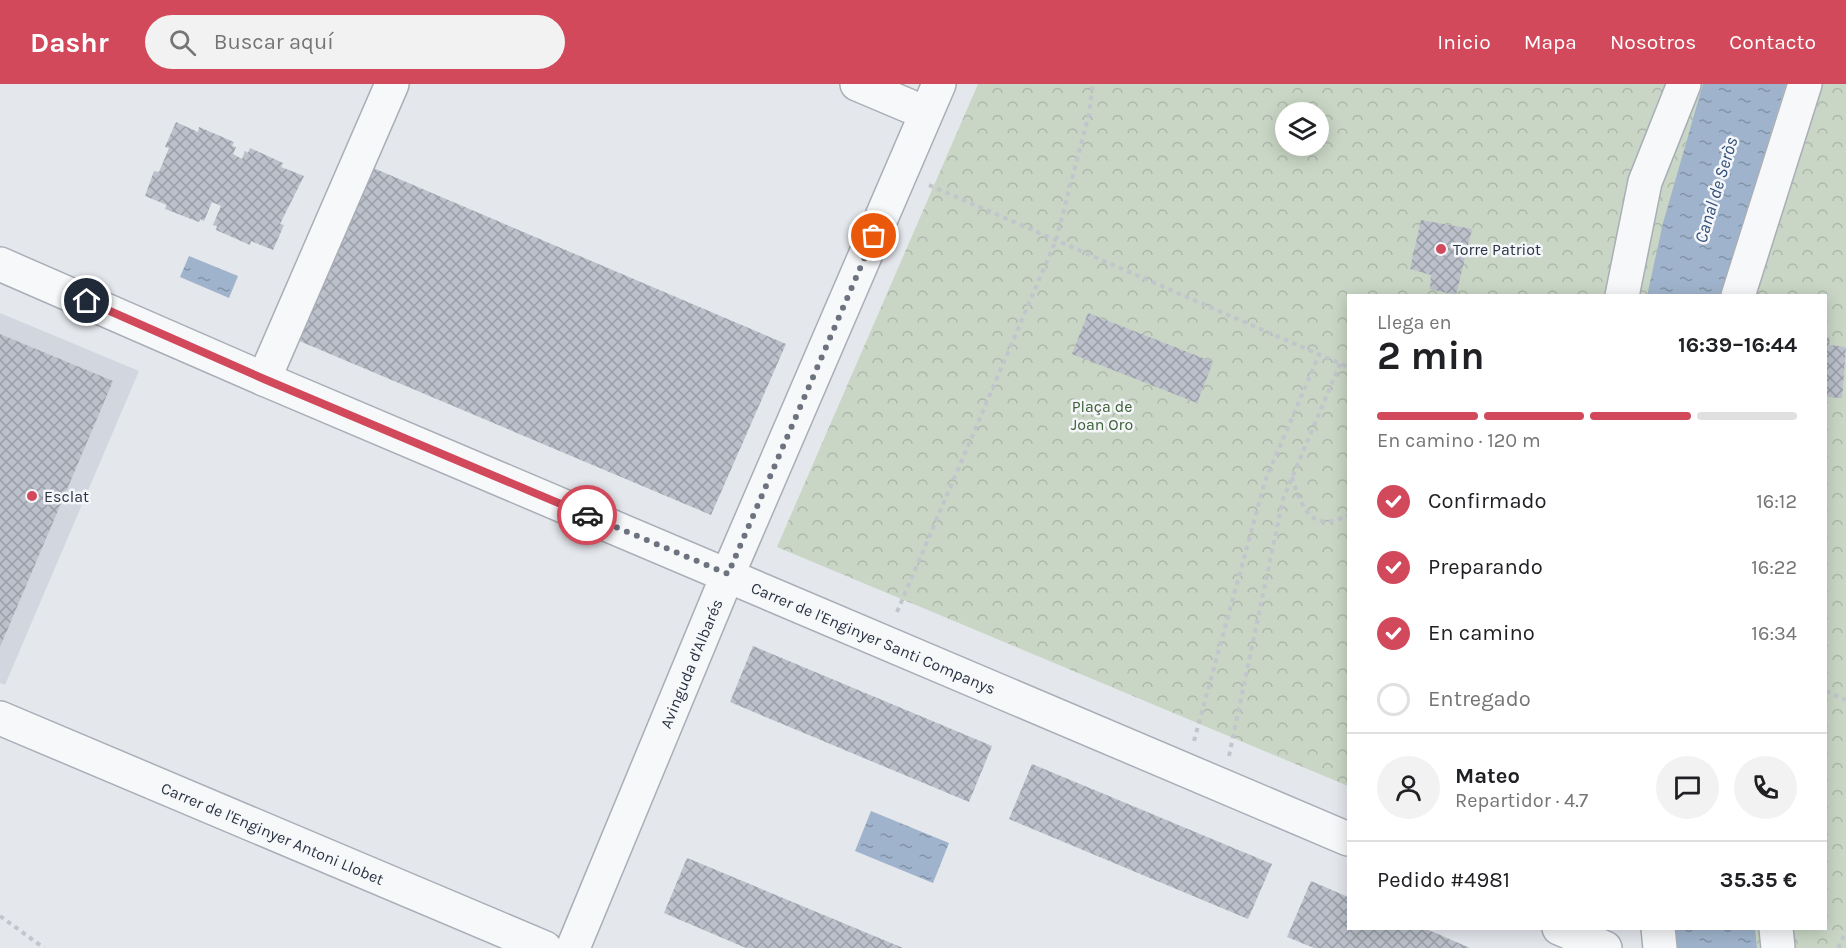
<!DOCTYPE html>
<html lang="es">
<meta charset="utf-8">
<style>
:root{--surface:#fff;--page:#f2f2f2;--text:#202124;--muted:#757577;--line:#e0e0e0;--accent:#d1495b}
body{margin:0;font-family:Karla,sans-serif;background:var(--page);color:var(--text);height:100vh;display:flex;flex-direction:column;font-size:22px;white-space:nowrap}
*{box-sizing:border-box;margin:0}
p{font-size:20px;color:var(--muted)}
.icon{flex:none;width:33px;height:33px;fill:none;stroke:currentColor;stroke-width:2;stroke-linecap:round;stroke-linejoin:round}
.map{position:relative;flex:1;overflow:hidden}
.details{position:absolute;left:1347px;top:210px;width:480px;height:636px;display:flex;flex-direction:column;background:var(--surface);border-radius:0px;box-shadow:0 3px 15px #0003}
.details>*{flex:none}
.tools{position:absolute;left:1275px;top:18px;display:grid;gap:12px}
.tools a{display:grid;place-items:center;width:54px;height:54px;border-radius:50%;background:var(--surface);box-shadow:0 3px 15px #0003;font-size:30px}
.pin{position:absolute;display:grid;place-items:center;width:51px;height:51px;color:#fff;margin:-26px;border:3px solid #fff;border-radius:50%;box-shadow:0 2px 6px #0007}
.courier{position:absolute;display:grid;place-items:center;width:60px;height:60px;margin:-30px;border:4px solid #d1495b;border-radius:50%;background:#fff;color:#222;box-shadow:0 2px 8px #0007}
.summary em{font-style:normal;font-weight:700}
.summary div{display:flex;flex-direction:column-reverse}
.summary{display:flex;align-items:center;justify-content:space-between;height:102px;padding:0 30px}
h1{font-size:39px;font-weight:700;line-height:45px}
.bar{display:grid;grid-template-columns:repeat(4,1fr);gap:9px 6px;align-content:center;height:72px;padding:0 30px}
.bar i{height:8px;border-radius:4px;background:var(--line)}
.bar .on{background:var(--accent)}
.bar p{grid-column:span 4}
.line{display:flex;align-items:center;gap:15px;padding:0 30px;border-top:2px solid var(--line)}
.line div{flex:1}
.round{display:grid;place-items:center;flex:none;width:63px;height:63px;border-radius:32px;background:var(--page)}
ol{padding:0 30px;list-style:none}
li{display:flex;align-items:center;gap:18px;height:66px}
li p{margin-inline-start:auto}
li .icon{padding:6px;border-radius:50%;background:var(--accent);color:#fff;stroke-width:4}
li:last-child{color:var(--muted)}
li i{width:33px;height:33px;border:3px solid var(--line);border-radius:50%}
header{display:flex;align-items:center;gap:36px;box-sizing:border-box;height:84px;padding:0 30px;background:var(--accent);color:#fff}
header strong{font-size:28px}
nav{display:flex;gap:33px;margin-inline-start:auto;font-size:21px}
.search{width:420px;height:54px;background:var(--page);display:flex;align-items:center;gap:15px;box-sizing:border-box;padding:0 21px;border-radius:33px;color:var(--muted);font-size:22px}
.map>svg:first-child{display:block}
.built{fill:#d2d6de}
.park{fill:url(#park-crowns);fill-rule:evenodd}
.water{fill:url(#water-ripples)}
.building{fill:url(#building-cross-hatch)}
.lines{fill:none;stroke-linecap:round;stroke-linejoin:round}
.minor-casing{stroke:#a9aeb7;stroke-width:36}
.path{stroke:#c2c5cb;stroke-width:4;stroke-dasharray:4.5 4.5;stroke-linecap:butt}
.minor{stroke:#f7f8fa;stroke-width:33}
.done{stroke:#6c737f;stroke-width:6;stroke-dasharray:0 10.8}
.route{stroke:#d1495b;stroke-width:8}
.poi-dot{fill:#d1495b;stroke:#f4f6f9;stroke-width:2}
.labels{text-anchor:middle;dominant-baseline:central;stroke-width:5;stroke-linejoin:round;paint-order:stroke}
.poi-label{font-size:16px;fill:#2b3445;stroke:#f4f6f9;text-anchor:start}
.park-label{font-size:16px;fill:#3f6138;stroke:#f4f6f9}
.street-label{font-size:16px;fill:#2b3445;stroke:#f4f6f9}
.water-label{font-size:18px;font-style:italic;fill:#34527a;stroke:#f4f6f9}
</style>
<header>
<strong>Dashr</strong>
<div class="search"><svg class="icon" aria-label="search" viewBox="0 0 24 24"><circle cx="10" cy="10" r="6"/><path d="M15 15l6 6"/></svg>Buscar aquí</div>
<nav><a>Inicio</a><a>Mapa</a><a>Nosotros</a><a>Contacto</a></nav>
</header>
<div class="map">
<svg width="1846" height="864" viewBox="0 0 1846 864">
<defs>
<pattern id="park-crowns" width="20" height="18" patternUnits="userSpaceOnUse" patternTransform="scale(1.5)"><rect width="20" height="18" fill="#c9d6c5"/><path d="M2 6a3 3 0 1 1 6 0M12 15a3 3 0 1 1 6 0" fill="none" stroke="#adb8ab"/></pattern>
<pattern id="water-ripples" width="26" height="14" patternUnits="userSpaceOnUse" patternTransform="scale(1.5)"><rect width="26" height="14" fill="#9fb4cc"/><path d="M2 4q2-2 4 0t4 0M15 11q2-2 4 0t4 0" fill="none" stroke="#8293a7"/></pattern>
<pattern id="building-cross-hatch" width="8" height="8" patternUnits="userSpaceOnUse" patternTransform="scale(1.5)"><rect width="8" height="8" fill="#bbc0ca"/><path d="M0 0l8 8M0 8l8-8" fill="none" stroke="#989da6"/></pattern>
</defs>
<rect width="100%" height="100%" fill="#e4e7ec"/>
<!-- built -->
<path class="built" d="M0,229L139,287L5,601L0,599Z"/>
<!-- park -->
<path class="park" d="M978,0H1846V864H1741L1692,845L1826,844V212H1348V702L777,463ZM1286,28H1318V62H1286Z"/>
<!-- water -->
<g class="water">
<path d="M1703,0H1786L1737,158L1725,211L1647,212L1663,139Z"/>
<path d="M189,172L238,192L229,214L180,193Z"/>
<path d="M871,727L949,759L933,799L855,767Z"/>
<path d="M1675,845H1755L1757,864H1677Z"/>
</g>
<!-- building -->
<g class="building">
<path d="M176,38L198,48L199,43L234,58L232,62L236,63L233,70L242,75L245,67L248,69L250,64L283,79L281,83L304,92L280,140L284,141L273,166L251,157L250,161L216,146L217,142L213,141L221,122L212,118L204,137L200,135L199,138L165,125L167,121L145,112L154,87L159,88L169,64L165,63Z"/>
<path d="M371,83L786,260L711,431L297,256Z"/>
<path d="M1421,136L1472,145L1456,211L1430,205L1431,191L1410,185Z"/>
<path d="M1088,229L1213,278L1197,319L1072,270Z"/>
<path d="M0,250L113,297L0,563Z"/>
<path d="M1826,253H1830L1829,261L1846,263L1842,314L1826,313Z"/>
<path d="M753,562L992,662L969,718L730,618Z"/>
<path d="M1032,680L1272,780L1248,835L1009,735Z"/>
<path d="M687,774L697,778L903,864H746L664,829Z"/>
<path d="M1311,797L1348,813V844H1424L1470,864H1314L1287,853Z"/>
</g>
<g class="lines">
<!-- minor casing -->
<g class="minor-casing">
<g id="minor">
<path d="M857,0L909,22"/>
<path id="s1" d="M0,180L264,295L1348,755"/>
<path d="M1622,212L1645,98L1684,0"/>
<path d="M1738,212L1805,0"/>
<path d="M264,295L392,0"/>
<path id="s2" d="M0,634L545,864"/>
<path d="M1559,844L1605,864"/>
<path d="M1658,844L1660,864"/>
<path d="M1776,844L1778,864"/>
<path id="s3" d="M573,864L728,490L939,0"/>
</g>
</g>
<!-- path -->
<g class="path">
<path d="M929,101L1348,283"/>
<path d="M1292,393C1302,425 1312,450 1348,431"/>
<path d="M897,528L1056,156L1089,30L1093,0"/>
<path d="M1826,607L1846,616"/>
<path d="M1194,657L1265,397L1319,271"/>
<path d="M1229,672L1283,415L1340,280"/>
<path d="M0,832L44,864"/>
<path d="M1838,864L1846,847"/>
</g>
<!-- minor -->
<use href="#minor" class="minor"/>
</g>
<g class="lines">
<!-- done -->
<path class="done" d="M587,431L728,490L874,152"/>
<!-- route -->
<path class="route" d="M87,217L264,295L587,431"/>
</g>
<!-- markers -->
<g class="poi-dot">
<circle cx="1441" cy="165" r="6"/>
<circle cx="32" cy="412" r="6"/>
</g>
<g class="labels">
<!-- poi labels -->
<g class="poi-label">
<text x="1453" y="165">Torre Patriot</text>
<text x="44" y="412">Esclat</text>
</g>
<!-- park labels -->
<g class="park-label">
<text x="1102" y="322">Plaça de<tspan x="1102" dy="18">Joan Oro</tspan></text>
</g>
<!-- street labels -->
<g class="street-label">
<text stroke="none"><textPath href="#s1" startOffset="950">Carrer de l'Enginyer Santi Companys</textPath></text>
<text stroke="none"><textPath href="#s3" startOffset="308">Avinguda d'Albarés</textPath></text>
<text stroke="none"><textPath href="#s2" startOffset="296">Carrer de l'Enginyer Antoni Llobet</textPath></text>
</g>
<!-- water labels -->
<g class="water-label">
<text transform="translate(1716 106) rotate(-73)">Canal de Seròs</text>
</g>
</g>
</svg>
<div class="tools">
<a><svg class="icon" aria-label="layers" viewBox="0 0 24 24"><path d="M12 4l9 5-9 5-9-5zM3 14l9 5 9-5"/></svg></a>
</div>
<div class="pin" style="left:874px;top:152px;background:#ea580c"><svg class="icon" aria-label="bag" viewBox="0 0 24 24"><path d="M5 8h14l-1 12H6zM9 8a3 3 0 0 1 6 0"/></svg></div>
<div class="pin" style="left:87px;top:217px;background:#1f2937"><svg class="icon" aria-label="home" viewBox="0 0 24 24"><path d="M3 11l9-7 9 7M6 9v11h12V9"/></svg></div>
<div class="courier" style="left:587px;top:431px"><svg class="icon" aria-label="car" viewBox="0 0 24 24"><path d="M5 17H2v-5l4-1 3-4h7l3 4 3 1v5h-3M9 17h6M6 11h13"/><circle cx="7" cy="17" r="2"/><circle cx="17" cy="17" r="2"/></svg></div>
<section class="details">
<div class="summary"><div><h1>2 min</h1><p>Llega en</p></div><em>16:39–16:44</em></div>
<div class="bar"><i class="on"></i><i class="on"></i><i class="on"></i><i></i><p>En camino · 120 m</p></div>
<ol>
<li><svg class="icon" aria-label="check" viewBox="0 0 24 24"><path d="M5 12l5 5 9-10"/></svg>Confirmado<p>16:12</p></li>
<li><svg class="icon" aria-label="check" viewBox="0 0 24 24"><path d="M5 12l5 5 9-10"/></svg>Preparando<p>16:22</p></li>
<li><svg class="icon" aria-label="check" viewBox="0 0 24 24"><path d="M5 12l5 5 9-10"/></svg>En camino<p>16:34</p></li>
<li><i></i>Entregado</li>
</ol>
<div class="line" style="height:108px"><a class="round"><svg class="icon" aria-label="person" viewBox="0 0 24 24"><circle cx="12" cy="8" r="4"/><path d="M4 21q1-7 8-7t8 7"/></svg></a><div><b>Mateo</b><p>Repartidor · 4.7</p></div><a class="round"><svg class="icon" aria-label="chat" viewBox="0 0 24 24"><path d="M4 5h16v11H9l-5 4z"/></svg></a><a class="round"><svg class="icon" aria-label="phone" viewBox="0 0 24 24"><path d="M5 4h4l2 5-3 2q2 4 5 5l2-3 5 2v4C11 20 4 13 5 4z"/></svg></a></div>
<div class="line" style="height:78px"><div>Pedido #4981</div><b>35.35 €</b></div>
</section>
</div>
